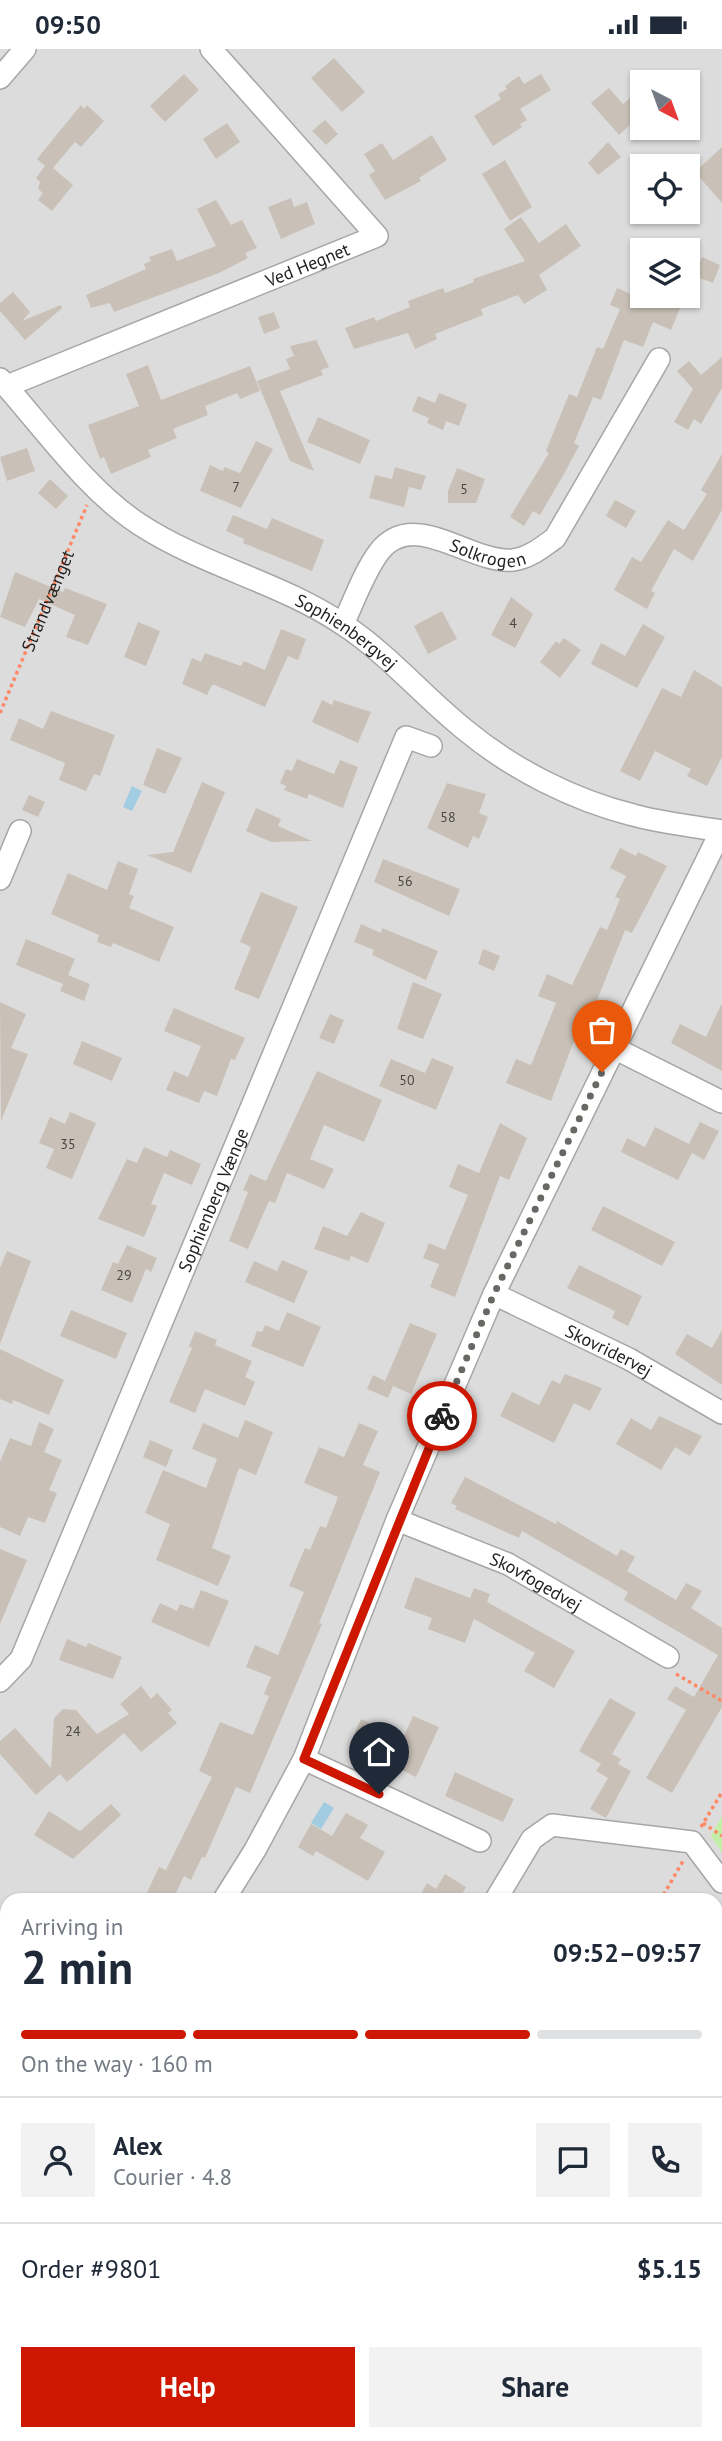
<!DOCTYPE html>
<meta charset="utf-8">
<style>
:root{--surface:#fff;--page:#f2f2f3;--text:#1f2937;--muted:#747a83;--line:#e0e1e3;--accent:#ce1700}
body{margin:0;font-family:"PT Sans",sans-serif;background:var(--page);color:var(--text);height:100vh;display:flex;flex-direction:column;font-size:26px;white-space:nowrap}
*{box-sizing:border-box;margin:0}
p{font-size:23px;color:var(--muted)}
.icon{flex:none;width:38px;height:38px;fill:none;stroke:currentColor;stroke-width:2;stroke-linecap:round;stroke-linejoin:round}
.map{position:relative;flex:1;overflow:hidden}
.drawer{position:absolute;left:0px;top:1844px;width:723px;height:548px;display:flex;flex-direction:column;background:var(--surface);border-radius:21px 21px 0 0;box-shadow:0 2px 5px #0004}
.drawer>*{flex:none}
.needle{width:46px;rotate:139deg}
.controls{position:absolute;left:630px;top:21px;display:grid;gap:14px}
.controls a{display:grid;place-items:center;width:70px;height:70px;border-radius:0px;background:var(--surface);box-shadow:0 2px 5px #0004;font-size:35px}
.pin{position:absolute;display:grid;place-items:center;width:60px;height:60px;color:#fff;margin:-72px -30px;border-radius:50% 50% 50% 0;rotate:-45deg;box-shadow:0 0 7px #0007}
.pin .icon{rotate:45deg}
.courier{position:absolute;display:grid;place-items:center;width:70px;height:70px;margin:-35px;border:5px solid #ce1700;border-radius:50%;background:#fff;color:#222;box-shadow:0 2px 9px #0007}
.summary em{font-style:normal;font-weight:600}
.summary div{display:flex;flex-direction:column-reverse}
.summary{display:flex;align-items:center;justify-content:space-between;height:119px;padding:0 21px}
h1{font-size:46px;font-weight:600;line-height:52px}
.bar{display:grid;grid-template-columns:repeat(4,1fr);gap:10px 7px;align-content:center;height:84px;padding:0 21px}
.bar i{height:9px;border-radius:5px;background:var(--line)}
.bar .active{background:var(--accent)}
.bar p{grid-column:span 4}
.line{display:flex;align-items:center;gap:18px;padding:0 21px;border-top:2px solid var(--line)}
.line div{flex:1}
.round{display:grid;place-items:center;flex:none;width:74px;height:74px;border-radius:0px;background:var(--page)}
.cta{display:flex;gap:14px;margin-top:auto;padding:14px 21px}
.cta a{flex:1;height:80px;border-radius:0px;background:var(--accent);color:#fff;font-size:28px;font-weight:600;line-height:80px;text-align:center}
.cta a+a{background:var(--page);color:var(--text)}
.status{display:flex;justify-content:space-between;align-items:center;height:49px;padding:0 35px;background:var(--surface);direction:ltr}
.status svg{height:19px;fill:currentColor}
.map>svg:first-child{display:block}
.residential{fill:#dddcdc;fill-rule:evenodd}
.grass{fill:#c2eea7}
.water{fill:#a2cce1}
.building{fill:#c9c1b7}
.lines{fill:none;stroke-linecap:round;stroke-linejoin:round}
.minor-casing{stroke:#a6a6a6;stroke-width:24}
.major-casing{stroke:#9a7800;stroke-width:30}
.path{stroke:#ff8867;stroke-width:3.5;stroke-dasharray:3.5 3.5;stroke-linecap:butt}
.minor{stroke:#fff;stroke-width:21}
.major{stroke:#ffdf9b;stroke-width:26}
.done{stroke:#686764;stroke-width:7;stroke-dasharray:0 12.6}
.route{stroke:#ce1700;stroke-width:9}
.labels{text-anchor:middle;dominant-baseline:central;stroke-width:6;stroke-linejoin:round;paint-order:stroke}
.number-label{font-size:14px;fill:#4a4845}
.street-label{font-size:18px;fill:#1f1f1f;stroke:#fff}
</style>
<div class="status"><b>09:50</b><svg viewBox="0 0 49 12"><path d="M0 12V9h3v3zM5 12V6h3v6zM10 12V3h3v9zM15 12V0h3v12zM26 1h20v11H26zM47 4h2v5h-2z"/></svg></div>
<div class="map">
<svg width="722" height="2392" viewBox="0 0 722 2392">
<rect width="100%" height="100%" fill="#f0eee4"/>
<!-- residential -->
<path class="residential" d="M0,0H722V1767L711,1787L722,1804V2072L716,2083V1852H7V2088L0,2085ZM642,33H688V79H642ZM642,117H688V163H642ZM642,201H688V247H642Z"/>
<!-- grass -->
<g class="grass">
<path d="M722,1767V1804L711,1787Z"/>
<path d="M722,2072V2369L716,2366V2083Z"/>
</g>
<!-- water -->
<g class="water">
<path d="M132,737L142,742L132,762L123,758Z"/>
<path d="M324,1753L334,1759L321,1780L311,1774Z"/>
<path d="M0,2161L7,2164V2385H603L620,2392H0Z"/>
</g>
<!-- building -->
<g class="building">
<path d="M334,9L365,43L342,63L311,29Z"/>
<path d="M184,25L199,41L165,73L150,57Z"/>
<path d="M541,25L551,41L520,60L527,71L520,75L522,78L493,97L474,67L501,50L498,45L507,40L505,37L519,27L524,35Z"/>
<path d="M642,38V65L619,86L591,54L609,39L623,55Z"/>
<path d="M81,56L84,60L87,56L104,72L81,98L75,93L53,119L73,136L52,162L38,151L43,144L38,140L40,133L36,129L45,117L37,110Z"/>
<path d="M325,71L338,85L326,96L312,82Z"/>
<path d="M227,74L240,93L216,110L203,90Z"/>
<path d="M432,86L447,111L419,129L421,132L385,151L369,126L375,122L364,105L382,94L393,111Z"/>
<path d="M608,93L621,108L598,126L588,114Z"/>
<path d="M722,98V154L695,123Z"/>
<path d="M505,111L532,158L510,172L482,125Z"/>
<path d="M291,149L294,158L307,153L315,175L281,190L268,158Z"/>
<path d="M216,151L231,176L242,171L257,199L245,204L248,209L219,224L114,263L110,254L91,259L86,246L146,220L144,215L151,212L149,208L172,200L177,212L216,197L197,160Z"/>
<path d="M521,168L539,194L566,175L581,197L539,226L547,241L524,255L518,246L481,260L483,266L435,285L437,290L415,300L408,284L354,300L345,279L374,268L376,272L410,258L408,252L443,239L445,244L474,233L473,230L525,212L504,180Z"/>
<path d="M702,208L720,216L713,234L694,227Z"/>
<path d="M617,239L635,247H685L671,281L653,273L643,298L624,291L601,351L593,348L574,394L579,397L565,423L540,466L533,462L524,477L510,468L549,404L546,402L569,345L577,348L597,298L603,300L620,260L610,256Z"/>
<path d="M13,243L30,263L22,272L61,256L62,259L25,291L0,262V254Z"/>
<path d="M274,263L280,279L264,285L258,268Z"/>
<path d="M316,291L329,318L321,321L323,326L280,342L314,422L290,412L257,332L290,320L286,310L294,307L290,297Z"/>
<path d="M722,308V339L701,375L694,370L688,381L674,373L693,340L677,322L689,312L701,326Z"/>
<path d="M148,316L161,351L250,317L260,342L240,350L237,344L205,357L208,366L173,380L177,389L148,401L151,408L111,425L104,408L100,410L88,376L139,357L126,325Z"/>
<path d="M439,344L467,355L459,377L446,372L443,381L427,374L429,369L412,362L418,347L435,354Z"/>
<path d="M318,368L370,391L360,415L307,393Z"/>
<path d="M256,392L273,400L241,459L200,442L210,416L223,422L224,418L240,424Z"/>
<path d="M27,399L35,422L7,432L0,408Z"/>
<path d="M722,405V461L693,512L674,500L651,542L655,544L647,560L614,541L632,508L641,513L668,471L684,481L707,445L701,441Z"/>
<path d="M395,418L426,427L421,441L409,438L404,458L369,449L375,426L392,430Z"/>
<path d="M457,419L485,430L476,454H448V442Z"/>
<path d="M50,430L68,447L56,460L38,444Z"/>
<path d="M615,451L636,462L626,479L606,467Z"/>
<path d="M233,466L267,480L272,469L324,491L312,522L243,494L244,490L226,482Z"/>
<path d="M15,523L63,543L65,539L107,555L88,596L66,588L75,566L39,550L25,578L0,568Z"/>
<path d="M511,548L533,565L515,599L491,586Z"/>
<path d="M442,562L457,590L428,605L414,577Z"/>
<path d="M138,573L160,582L146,617L124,608Z"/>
<path d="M643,575L665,588L637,639L591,615L601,594L625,607Z"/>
<path d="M281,580L306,590L298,611L288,607L265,658L215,636H212L207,646L182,635L192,609L201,613L205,604L241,617L244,612L265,621Z"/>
<path d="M564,589L581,601L560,629L540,613L556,592L559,595Z"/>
<path d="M694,621L722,638V708L707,737L687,727L691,720L655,702L640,732L620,722L662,639L681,648Z"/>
<path d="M322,651L332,656L334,651L371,663L358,694L312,673Z"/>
<path d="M51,662L115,686L100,727L94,725L86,742L59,731L65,714L10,691L19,669L43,680Z"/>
<path d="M157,699L182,709L165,745L143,736Z"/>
<path d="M297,710L334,725L340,711L358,718L343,759L309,745L307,750L284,741L286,737L280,734L286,720L292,722Z"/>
<path d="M202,733L225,743L191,824L147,806L173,803Z"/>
<path d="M447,734L486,745L479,764L488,768L479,790L473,787L468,799L427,779Z"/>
<path d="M29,746L45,753L38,768L22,761Z"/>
<path d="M256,759L281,770L278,777L312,792L271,793L246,782Z"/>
<path d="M620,799L636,807L638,803L667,817L632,884L625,881L590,969L584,966L551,1052L506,1034L516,1010L531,1016L556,954L538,947L547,925L572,936L600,878L607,881L620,850L615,848L626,827L610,819Z"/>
<path d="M383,810L460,840L449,867L374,833Z"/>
<path d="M118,812L138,820L129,845L134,847L129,859L174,878L159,913L113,894L111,898L97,893L99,886L51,865L68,824L107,841Z"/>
<path d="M261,843L298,858L259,950L234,940L251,898L240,893Z"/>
<path d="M361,875L381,884L382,879L438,902L426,931L372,906L374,901L354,893Z"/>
<path d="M26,890L75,910L68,926L90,935L84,952L60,942L63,935L16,916Z"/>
<path d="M483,900L500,907L494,922L478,915Z"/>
<path d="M413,933L442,945L423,990L397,980Z"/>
<path d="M0,953L26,965L11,999L28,1005L1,1072Z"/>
<path d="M722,954V1022L671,994L680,975L706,988Z"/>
<path d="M174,959L245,989L235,1011L231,1010L217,1047L204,1042L199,1054L166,1041L174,1022L188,1028L201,997L164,982Z"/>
<path d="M330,965L344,971L334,995L319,989Z"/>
<path d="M82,992L122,1009L112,1032L73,1015Z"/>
<path d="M432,1009L454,1018L436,1061L379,1037L391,1010L425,1024Z"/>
<path d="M317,1022L382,1051L364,1093L324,1076L310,1110L334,1120L324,1140L287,1124L275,1154L269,1152L248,1200L229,1192L248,1143L243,1141L250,1125L266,1132Z"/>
<path d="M70,1063L96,1074L72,1130L46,1119L54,1100L39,1094L50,1068L65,1075Z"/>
<path d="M700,1073L719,1082L704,1111L692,1104L678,1131L621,1103L627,1089L645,1098L655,1078L689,1095Z"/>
<path d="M500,1074L527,1089L509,1131L500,1127L455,1248L430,1238L439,1215L423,1209L429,1194L445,1201L468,1146L449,1138L458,1115L479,1124Z"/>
<path d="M144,1098L167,1108L170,1101L201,1115L192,1136L164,1124L151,1155L157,1157L144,1188L98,1170L127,1110L137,1114Z"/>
<path d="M603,1157L675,1193L662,1217L591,1181Z"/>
<path d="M361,1163L385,1174L368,1214L351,1207L349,1212L314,1200L323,1177L347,1187Z"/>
<path d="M127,1196L157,1209L151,1223L146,1220L132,1254L101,1241L113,1213L118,1215Z"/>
<path d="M7,1202L31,1212L0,1295V1219Z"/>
<path d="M282,1211L308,1222L294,1254L245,1233L254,1212L277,1222Z"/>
<path d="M579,1216L642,1247L628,1277L612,1269L615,1262L567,1239Z"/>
<path d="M71,1261L127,1284L116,1310L60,1287Z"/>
<path d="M287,1263L321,1278L303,1318L251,1297L257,1282L262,1283L265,1276L279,1282Z"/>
<path d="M410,1274L437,1285L411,1345L393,1337L388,1349L367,1340L373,1326L385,1332Z"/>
<path d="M722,1281V1336L675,1305L687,1285L712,1299Z"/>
<path d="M195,1282L217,1291L215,1296L252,1312L245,1328L255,1333L245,1357L205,1340L195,1364L169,1353L192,1299L189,1297Z"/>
<path d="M0,1300L64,1331L49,1366L13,1351L12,1355L0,1350Z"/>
<path d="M565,1325L602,1339L590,1362L574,1354L554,1394L500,1367L512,1343L539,1356L552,1331L560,1335Z"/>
<path d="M659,1367L702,1387L690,1407L675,1398L661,1421L616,1395L631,1369L651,1381Z"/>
<path d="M245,1371L273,1383L256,1426L239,1419L212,1499L231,1507L218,1537L156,1511L170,1475L145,1464L163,1421L206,1439L217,1410L192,1400L203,1374L238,1389Z"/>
<path d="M39,1373L54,1380L44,1403L62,1411L49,1441L57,1444L45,1474L28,1468L20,1487L0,1478V1413L10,1389L31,1397Z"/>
<path d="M359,1374L378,1382L363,1416L380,1423L319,1574L322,1575L250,1744L236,1738L205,1809L202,1808L191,1831L184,1827L172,1852H143L159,1818L166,1821L212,1728L199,1722L220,1673L253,1686L269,1647L264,1645L271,1628L246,1618L255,1596L278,1606L304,1543L289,1537L305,1499L310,1501L320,1477L326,1479L338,1448L304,1434L319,1398L344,1408Z"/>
<path d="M150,1391L173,1401L166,1418L143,1408Z"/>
<path d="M465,1428L556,1475L557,1472L617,1507L621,1500L635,1508L627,1522L676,1551L686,1534L702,1542L691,1559L722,1579V1658L672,1744L646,1729L686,1661L667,1650L675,1637L694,1648L718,1606L624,1551L628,1543L522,1482L519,1489L455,1460L457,1457L451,1454Z"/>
<path d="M0,1500L27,1511L0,1575Z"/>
<path d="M415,1528L470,1549L474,1539L490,1545L487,1553L575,1602L554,1639L524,1622L535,1604L474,1570L465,1594L428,1580L432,1569L404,1559Z"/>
<path d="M201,1541L229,1552L209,1598L151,1573L160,1554L177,1562L180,1555L193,1560Z"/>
<path d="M67,1590L86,1598L88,1594L122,1608L113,1630L59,1611Z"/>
<path d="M141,1637L151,1650L157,1644L172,1661L168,1664L177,1674L141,1703L124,1684L67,1733L60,1725L36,1746L0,1705V1692L15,1679L51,1719L54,1669L63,1660L76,1661L97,1685L129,1665L120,1655Z"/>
<path d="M610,1649L636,1664L612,1705L621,1710L618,1715L631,1722L606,1769L590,1760L608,1729L596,1722L601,1715L579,1702Z"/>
<path d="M413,1667L439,1678L416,1728L350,1695L361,1670L403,1689Z"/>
<path d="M455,1723L514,1750L503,1773L445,1747Z"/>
<path d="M111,1755L121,1766L73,1810L34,1786L49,1762L80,1782Z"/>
<path d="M346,1764L368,1776L360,1789L385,1803L368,1832L316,1802L313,1807L298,1798L311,1775L332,1787Z"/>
<path d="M445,1825L466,1838L458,1852H417L427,1834L436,1840Z"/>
</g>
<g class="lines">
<!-- minor casing -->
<g class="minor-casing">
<g id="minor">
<path d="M0,29L25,0"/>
<path id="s2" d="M0,330C42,377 87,441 139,475C203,517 280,533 344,576C388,605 423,647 464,680C512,720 573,751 633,766C662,774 693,777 722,782"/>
<path id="s3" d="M7,337L377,187L211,0"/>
<path id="s4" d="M343,575C354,552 364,523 379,503C414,458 470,515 513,511C529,509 543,498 555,489L659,310"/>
<path d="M0,830L20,782"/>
<path d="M614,999L722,1053"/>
<path id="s5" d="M494,1245L629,1310L722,1364"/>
<path id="s6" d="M397,1471L508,1515L668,1608"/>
<path id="s7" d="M0,1632L21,1610L406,688L431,697"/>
<path d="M304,1710L480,1792"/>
<path d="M223,1852L255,1801L304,1710L397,1471L494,1245L721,782"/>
<path d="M495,1852L532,1790L552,1776L692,1793L722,1833"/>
<path d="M716,2041L722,2030"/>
</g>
</g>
<!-- major casing -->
<g class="major-casing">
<g id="major">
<path d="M0,2111L7,2114"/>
<path d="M697,2385L715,2392"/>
</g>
</g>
<!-- path -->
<g class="path">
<path id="s1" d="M0,664L87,456"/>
<path d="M676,1625L722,1652"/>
<path d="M703,1774L722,1787"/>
<path d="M701,1778L722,1743"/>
<path d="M660,1852L683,1812"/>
<path d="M0,2051L7,2048"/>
<path d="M716,2137L722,2129"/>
</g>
<!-- minor -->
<use href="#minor" class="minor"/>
<!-- major -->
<use href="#major" class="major"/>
</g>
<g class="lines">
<!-- done -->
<path class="done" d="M442,1367L494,1245L602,1023"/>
<!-- route -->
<path class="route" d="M379,1745L304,1710L442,1367"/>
</g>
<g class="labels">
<!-- number labels -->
<g class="number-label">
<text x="236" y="438">7</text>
<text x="464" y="440">5</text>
<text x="513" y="574">4</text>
<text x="448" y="768">58</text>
<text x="405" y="832">56</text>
<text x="407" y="1031">50</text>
<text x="68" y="1095">35</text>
<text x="124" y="1226">29</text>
<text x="73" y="1682">24</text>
</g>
<!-- street labels -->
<g class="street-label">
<text stroke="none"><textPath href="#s3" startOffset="324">Ved Hegnet</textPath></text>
<text stroke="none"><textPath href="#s4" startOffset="198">Solkrogen</textPath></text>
<text stroke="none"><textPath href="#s1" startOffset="122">Strandvænget</textPath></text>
<text stroke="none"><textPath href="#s2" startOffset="436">Sophienbergvej</textPath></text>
<text stroke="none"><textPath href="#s7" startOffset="528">Sophienberg Vænge</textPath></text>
<text stroke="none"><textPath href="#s5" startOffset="128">Skovridervej</textPath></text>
<text stroke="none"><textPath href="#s6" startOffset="152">Skovfogedvej</textPath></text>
</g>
</g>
</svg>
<div class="controls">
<a><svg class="needle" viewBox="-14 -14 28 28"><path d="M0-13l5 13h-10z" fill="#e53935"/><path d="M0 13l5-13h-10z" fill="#747a83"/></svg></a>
<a><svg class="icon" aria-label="locate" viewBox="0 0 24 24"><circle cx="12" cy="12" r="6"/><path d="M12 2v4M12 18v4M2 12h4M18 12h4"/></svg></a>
<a><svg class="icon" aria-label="layers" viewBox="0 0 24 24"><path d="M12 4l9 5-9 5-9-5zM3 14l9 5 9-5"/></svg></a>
</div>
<div class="pin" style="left:602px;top:1023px;background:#ea580c"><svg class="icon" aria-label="bag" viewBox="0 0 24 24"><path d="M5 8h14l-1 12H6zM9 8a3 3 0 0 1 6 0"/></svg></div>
<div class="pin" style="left:379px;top:1745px;background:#1f2937"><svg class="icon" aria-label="home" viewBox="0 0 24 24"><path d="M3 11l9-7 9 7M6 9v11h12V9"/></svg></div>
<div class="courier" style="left:442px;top:1367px"><svg class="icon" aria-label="bike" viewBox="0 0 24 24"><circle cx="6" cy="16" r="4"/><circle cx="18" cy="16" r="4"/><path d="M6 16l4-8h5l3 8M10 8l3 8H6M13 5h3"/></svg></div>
<section class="drawer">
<div class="summary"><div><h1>2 min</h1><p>Arriving in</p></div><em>09:52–09:57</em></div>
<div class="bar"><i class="active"></i><i class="active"></i><i class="active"></i><i></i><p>On the way · 160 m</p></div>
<div class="line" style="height:126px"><a class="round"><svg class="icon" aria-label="person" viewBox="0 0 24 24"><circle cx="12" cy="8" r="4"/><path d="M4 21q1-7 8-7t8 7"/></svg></a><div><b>Alex</b><p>Courier · 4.8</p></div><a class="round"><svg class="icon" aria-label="chat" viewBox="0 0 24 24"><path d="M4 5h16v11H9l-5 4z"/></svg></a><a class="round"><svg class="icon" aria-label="phone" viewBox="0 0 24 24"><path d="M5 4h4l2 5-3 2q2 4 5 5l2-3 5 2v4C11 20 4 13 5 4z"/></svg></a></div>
<div class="line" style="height:91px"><div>Order #9801</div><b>$5.15</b></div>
<div class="cta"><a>Help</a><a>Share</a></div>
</section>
</div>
